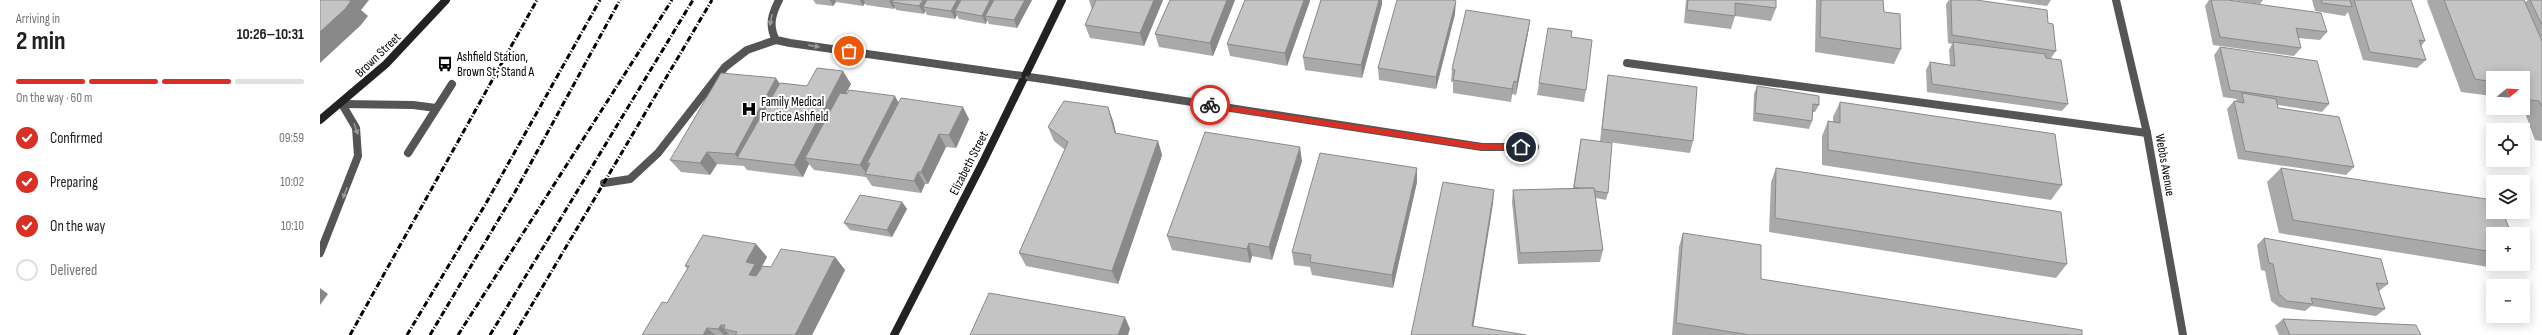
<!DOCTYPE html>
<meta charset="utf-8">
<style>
:root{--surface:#fff;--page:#f2f2f2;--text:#202124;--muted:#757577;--line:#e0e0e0;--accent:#d93025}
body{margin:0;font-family:"Sofia Sans Condensed",sans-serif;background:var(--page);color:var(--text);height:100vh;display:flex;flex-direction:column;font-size:15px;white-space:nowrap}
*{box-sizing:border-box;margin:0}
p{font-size:13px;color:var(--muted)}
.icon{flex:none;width:22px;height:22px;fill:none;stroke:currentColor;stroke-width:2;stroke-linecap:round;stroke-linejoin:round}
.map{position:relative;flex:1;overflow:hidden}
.side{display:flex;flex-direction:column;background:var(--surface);width:320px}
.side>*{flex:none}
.needle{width:26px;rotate:72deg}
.fabs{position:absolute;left:2166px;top:71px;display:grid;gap:8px}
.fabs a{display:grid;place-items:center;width:44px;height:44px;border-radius:0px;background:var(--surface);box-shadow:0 2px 10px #0003;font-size:20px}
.pin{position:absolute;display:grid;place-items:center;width:34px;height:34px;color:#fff;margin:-17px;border:2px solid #fff;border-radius:50%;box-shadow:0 1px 4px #0007}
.courier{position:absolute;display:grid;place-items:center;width:40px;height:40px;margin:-20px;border:3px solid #d93025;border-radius:50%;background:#fff;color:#222;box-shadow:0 1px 5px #0007}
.head em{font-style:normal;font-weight:700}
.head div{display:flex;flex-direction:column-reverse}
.head{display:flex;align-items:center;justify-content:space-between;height:68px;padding:0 16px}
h1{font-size:26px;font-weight:700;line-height:30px}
.bar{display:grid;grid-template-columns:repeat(4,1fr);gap:6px 4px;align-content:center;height:48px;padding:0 16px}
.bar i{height:5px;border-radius:3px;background:var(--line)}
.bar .on{background:var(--accent)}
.bar p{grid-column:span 4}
ol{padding:0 16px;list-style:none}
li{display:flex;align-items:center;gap:12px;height:44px}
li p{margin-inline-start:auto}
li .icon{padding:4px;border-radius:50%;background:var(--accent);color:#fff;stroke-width:4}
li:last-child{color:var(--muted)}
li i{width:22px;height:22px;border:2px solid var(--line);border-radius:50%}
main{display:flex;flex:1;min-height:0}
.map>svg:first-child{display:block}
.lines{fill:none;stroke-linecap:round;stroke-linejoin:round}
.lane{stroke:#555;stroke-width:8}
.street{stroke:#555;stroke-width:8}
.secondary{stroke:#222;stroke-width:8}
.rail{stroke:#000;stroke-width:3;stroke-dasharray:6 2 1 2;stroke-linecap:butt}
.wall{fill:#a9a9a9}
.shaded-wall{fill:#898989}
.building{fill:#c4c4c4;stroke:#898989}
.oneway{fill:#999}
.route{fill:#d93025}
.done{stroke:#595959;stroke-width:4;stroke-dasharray:0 7.2}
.labels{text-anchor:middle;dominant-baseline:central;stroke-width:4;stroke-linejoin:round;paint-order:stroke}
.street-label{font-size:13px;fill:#000;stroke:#fff}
.poi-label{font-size:13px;fill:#000;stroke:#fff;text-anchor:start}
</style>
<main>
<section class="side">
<div class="head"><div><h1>2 min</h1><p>Arriving in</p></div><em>10:26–10:31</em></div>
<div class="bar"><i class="on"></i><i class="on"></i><i class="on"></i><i></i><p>On the way · 60 m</p></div>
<ol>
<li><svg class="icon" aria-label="check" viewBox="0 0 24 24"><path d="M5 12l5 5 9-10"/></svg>Confirmed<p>09:59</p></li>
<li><svg class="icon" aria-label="check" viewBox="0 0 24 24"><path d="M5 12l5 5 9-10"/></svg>Preparing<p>10:02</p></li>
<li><svg class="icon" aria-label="check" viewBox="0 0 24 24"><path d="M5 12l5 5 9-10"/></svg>On the way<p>10:10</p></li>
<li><i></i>Delivered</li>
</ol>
</section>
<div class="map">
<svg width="2222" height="335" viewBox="0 0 2222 335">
<rect width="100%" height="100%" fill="#fff"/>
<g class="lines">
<!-- lane -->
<g class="lane">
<path d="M1307,63L1827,133"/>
<path d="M22,104L93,105L116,108"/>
<path d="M88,153L132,84"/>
<path d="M284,183L310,179L338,153L405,67L427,50L456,40"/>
<path d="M0,253L38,156L36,128L22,104"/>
</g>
<!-- street -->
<g class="street">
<path d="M459,0C452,14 448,25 456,40L470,43L730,80L1162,147H1215"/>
<path d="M1796,0L1827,133L1863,335"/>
</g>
<!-- secondary -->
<g class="secondary">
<path d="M0,120L66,64L126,0"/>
<path d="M574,335L663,162L742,0"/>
</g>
<!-- rail -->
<g class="rail">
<path d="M30,335L217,0"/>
<path d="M87,335L165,205L280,0"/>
<path d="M110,335L195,192L300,0"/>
<path d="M138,335L352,0"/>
<path d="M170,335L373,0"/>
<path d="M194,335L392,0"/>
</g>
</g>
<!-- wall -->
<g class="wall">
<path d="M493,0H712L697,28L669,24L667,20L666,24L639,19L637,15L635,19L607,15L605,11L604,14L576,10L575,7L574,9L546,5L545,3L543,6L516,2L513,6L496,4Z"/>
<path d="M769,0H843L824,46L770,38L765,25L772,10Z"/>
<path d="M915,0L893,56L839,47L835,34Z"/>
<path d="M925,0H990L967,66L910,56L907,44Z"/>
<path d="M1001,0H1062V4L1042,78L985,70L983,57Z"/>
<path d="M1366,0H1456V8L1451,21L1415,16L1411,29L1364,23Z"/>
<path d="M1496,0H1563L1564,12L1581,49L1574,64L1495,52Z"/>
<path d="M1629,0H1656L1728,23L1736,51L1731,58L1748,104L1742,111L1607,92L1606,70L1610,62L1630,65L1629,50L1632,44L1628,43L1626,4Z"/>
<path d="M1684,0H1731L1727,6Z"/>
<path d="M1889,0H1908L2007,32L2000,40L1978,38L1981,48L1974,56L1893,45L1885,6Z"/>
<path d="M1912,0H1943L1940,4Z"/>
<path d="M1992,0H2091L2105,41L2101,46L2106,60L2097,68L2043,60L2028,12L2025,16L1995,11Z"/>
<path d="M2108,0H2204L2205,2L2208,0H2222V141L2215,140L2205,113L2177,110V108H2203V78H2173V99L2172,96L2141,92L2107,1Z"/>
<path d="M1135,14L1116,89L1059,80L1058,68Z"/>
<path d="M1210,20L1208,33L1196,95L1192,94L1191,102L1133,93V82H1131L1132,69Z"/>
<path d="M1251,37L1266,90L1264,102L1217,95L1219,83Z"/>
<path d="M1900,47L2009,104L2002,112L1958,105V108L2034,167L2026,175L1918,159L1907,109L1914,101L1915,102L1917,99L1903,97L1894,55Z"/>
<path d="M1288,75L1373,141L1370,153L1280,141L1286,88Z"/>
<path d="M460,83L487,86L531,84L526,93L579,102L649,119L636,148L626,147L608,184H605L601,193L552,186L546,177L494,170L489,164L483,177L427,170L424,166L397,164L390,175L361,172L350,160Z"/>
<path d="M1437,86L1499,105L1495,112H1493L1492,121L1489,129L1433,121L1434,94Z"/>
<path d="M1520,102L1742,185L1731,200L1502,165V136L1508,121L1513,122V117Z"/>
<path d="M788,107L793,121L796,134L838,141L842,155L798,284L706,266L699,253L745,150L734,141L728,127Z"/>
<path d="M1261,139L1288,193L1286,200L1276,198L1283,250L1280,262L1198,264L1192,202L1193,190L1253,188Z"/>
<path d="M982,161L952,260L932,256L930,263L852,250L847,236Z"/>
<path d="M1097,168V182L1073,288L992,275L990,267L974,265L972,252Z"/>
<path d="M1456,168L1747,264L1736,278L1449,232L1451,182Z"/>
<path d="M1961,168L2173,234V264H2187L2181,269L1959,233L1947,182Z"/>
<path d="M582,202L587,209L572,237L530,230L524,223Z"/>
<path d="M1363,233L1441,279L1762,335H1352L1359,247Z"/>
<path d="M1944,238L2068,284L2059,291L2065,309L2056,316L1991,306L1985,311L1959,307L1951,301L1945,271L1941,270L1937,245Z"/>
<path d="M436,244L447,257L440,269L451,267L515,257L525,270L492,335H322L347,303L368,269L365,266Z"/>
<path d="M1963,319L2101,335H1959L1955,326Z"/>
</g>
<!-- shaded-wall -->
<g class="shaded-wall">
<path d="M22,0H49L41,10L48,16L41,25L0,63V32Z"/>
<path d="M510,0H515L516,2L513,6Z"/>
<path d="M540,0H544L545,3L543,6Z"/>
<path d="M570,0H579L572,2L575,7L574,9L569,1Z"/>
<path d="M603,0H612L603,7L605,11L604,14L599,6Z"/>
<path d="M637,0H645L635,11L637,15L635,19L631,11Z"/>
<path d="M670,0H678L665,16L667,20L666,24L662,16Z"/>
<path d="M705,0H712L697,28L694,20Z"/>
<path d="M834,0H843L824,46L820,33Z"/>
<path d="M907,0H915L893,56L890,43Z"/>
<path d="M984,0H990V1L967,66L965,53Z"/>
<path d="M1059,0H1062V4L1042,78L1041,65Z"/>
<path d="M1136,1L1135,14L1116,89V77Z"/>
<path d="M1210,20L1208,33L1196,95L1197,82Z"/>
<path d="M523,71L531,84L492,159L485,158L489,164L483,177L474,165Z"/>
<path d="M456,78L464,90L418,158L415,154Z"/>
<path d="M1194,81L1192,94L1191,102L1192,89Z"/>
<path d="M575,96L582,109L550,163H547L552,170L547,174L540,165Z"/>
<path d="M643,107L649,119L636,148L629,135Z"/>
<path d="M788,107L793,121L800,148L795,133Z"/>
<path d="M619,134L626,147L608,184L601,172Z"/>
<path d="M838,141L842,155L798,284L792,271Z"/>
<path d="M980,147L982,161L952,260L949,247Z"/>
<path d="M387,152L397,164L390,175L380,163Z"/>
<path d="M1097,168V182L1073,288L1072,275Z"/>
<path d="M598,172L605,184L601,193L594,181Z"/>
<path d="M1174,190L1173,204L1152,335V326Z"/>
<path d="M582,202L587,209L572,237L567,230Z"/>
<path d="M929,243L932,256L930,263L927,249Z"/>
<path d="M436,244L447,257L440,270L441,288L429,275L426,262Z"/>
<path d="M515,257L525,270L492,335H475Z"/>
<path d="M0,288L8,294L0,305Z"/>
<path d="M805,317L810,329L808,335H798Z"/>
<path d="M401,325L405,330L404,329L410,335H404L398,329Z"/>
<path d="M387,328L395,335H383Z"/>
</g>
<!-- building -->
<g class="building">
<path d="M0,0H28L31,1L25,9L0,32Z"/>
<path d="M573,0H603L599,6L572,2Z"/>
<path d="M607,0H637L631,11L603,7Z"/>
<path d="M641,0H670L662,16L635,11Z"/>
<path d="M674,0H705L694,20L665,16Z"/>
<path d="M776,0H834L820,33L765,25Z"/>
<path d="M850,0H907L890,43L835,34Z"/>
<path d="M925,0H984L965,53L907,44Z"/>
<path d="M1001,0H1059L1041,65L983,57Z"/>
<path d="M1077,0H1132L1136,1L1116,77L1058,68Z"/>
<path d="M1368,0H1456V8L1415,3V16L1367,10Z"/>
<path d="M1501,0H1563L1564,12L1580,14L1581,49L1500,37Z"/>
<path d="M1631,0H1656L1727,10L1728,23L1733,24L1736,51L1632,35Z"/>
<path d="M1891,0H1908L2001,13L2007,32L1976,28L1981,48L1900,37Z"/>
<path d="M2001,0H2030L2032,7L2002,3Z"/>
<path d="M2034,0H2091L2105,41L2099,40L2106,60L2050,52Z"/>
<path d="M2124,0H2204L2222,41V107L2219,101L2203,99V78H2173V82L2155,79Z"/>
<path d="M2210,0H2222V25Z"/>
<path d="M1146,10L1210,20L1197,82L1194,81L1192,89L1133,80L1135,70L1132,69Z"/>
<path d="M1228,28L1252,31L1251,37L1272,40L1266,90L1219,83Z"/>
<path d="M1633,42L1725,54L1726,58L1741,60L1748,104L1612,84L1610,62L1635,66Z"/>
<path d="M1900,47L1997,61L2009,104L1910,90Z"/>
<path d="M497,68L523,71L474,165L417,158L460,83L487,86Z"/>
<path d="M401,73L456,78L415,154L387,152L380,163L350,160Z"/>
<path d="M1288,75L1377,87L1373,141L1282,129Z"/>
<path d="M1437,86L1499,96V105L1493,104L1492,121L1435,113Z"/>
<path d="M529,90L575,96L540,165L485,158L520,93L527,94Z"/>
<path d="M1922,93L1956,99L1958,108L2019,117L2034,167L1925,151L1914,101L1924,103Z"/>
<path d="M581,98L643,107L629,135L619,134L601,172H598L594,181L545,174L550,163H547Z"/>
<path d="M744,101L788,107L795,133L838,141L792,271L699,253L748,142L728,127Z"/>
<path d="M1520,102L1735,134L1742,185L1508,150V121L1520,123Z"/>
<path d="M885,132L980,147L949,247L929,243L927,249L847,236Z"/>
<path d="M1261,139L1292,143L1288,193L1275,191L1274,188H1260L1254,187Z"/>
<path d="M1000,153L1097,168L1072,275L990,262L991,255L972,252Z"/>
<path d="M1456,168L1741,212L1747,264L1455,218Z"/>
<path d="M1961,168L2173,200V212H2183L2191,234H2173V252L1973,220Z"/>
<path d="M1123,182L1174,190L1152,326L1206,335H1091Z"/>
<path d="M1274,188L1283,250L1200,253L1193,190Z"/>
<path d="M540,195L582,202L567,230L524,223Z"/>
<path d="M1363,233L1441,245V279L1762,330V335H1430L1356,323Z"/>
<path d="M383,235L436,244L426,262L435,264L429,275L436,276L443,266L451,267L461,249L515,257L475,335H415L417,332L404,329L405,325H401L398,329L387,328L383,335H322L342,302L347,303L369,266H365Z"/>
<path d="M1944,238L2061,259L2068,284L2056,283L2065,309L1991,298L1993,304L1967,301L1959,294L1953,264L1949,263Z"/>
<path d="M669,293L805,317L798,335H650Z"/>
<path d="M1963,319L2096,325L2101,335H1970Z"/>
</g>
<!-- one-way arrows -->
<defs><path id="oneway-solid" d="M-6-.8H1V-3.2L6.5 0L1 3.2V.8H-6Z"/></defs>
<g class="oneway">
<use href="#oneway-solid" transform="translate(451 20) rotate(101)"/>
<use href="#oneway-solid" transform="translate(494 46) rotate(8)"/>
<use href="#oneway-solid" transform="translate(36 129) rotate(71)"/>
<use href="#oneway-solid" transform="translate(25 193) rotate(111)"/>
</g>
<!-- route -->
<path class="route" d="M888,103L1162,144L1201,145L1205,147L1201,150H1162L890,108Z"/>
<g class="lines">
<!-- done -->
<path class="done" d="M529,51L890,105"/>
</g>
<!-- icons -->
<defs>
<g id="bus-bare" transform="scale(1.2)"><path d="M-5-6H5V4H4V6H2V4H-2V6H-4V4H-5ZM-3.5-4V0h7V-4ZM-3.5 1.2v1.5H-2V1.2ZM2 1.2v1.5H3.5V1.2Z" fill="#000" stroke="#fff" stroke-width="2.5" paint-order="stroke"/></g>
<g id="hospital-bare" transform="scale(1.2)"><path d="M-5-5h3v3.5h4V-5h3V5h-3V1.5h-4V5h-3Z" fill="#000" stroke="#fff" stroke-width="2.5" paint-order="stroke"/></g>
</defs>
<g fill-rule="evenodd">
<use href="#bus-bare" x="125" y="64"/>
<use href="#hospital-bare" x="429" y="109"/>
</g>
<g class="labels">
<!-- street labels -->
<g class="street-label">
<text transform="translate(58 55) rotate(-44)">Brown Street</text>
<text transform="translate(649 163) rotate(-63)">Elizabeth Street</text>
<text transform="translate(1845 165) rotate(80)">Webbs Avenue</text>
</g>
<!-- poi labels -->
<g class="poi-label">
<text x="137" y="57">Ashfield Station,<tspan x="137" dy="15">Brown St, Stand A</tspan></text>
<text x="441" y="102">Family Medical<tspan x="441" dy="15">Prctice Ashfield</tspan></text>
</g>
</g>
</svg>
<div class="fabs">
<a><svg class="needle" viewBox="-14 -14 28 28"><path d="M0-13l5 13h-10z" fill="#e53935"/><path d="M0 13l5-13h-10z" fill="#757577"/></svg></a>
<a><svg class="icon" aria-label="locate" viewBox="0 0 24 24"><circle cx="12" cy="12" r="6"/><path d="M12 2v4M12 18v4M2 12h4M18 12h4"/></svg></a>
<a><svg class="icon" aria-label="layers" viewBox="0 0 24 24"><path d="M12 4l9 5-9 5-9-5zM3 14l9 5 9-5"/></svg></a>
<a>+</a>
<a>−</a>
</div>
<div class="pin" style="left:529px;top:51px;background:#ea580c"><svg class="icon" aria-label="bag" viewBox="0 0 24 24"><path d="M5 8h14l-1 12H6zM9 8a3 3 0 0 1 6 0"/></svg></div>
<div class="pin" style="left:1201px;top:147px;background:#1f2937"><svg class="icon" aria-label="home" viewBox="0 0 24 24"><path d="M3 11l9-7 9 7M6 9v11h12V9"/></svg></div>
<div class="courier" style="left:890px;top:105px"><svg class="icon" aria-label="bike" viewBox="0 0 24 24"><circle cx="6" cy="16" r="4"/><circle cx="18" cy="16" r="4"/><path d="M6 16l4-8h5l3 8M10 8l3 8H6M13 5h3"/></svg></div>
</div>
</main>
